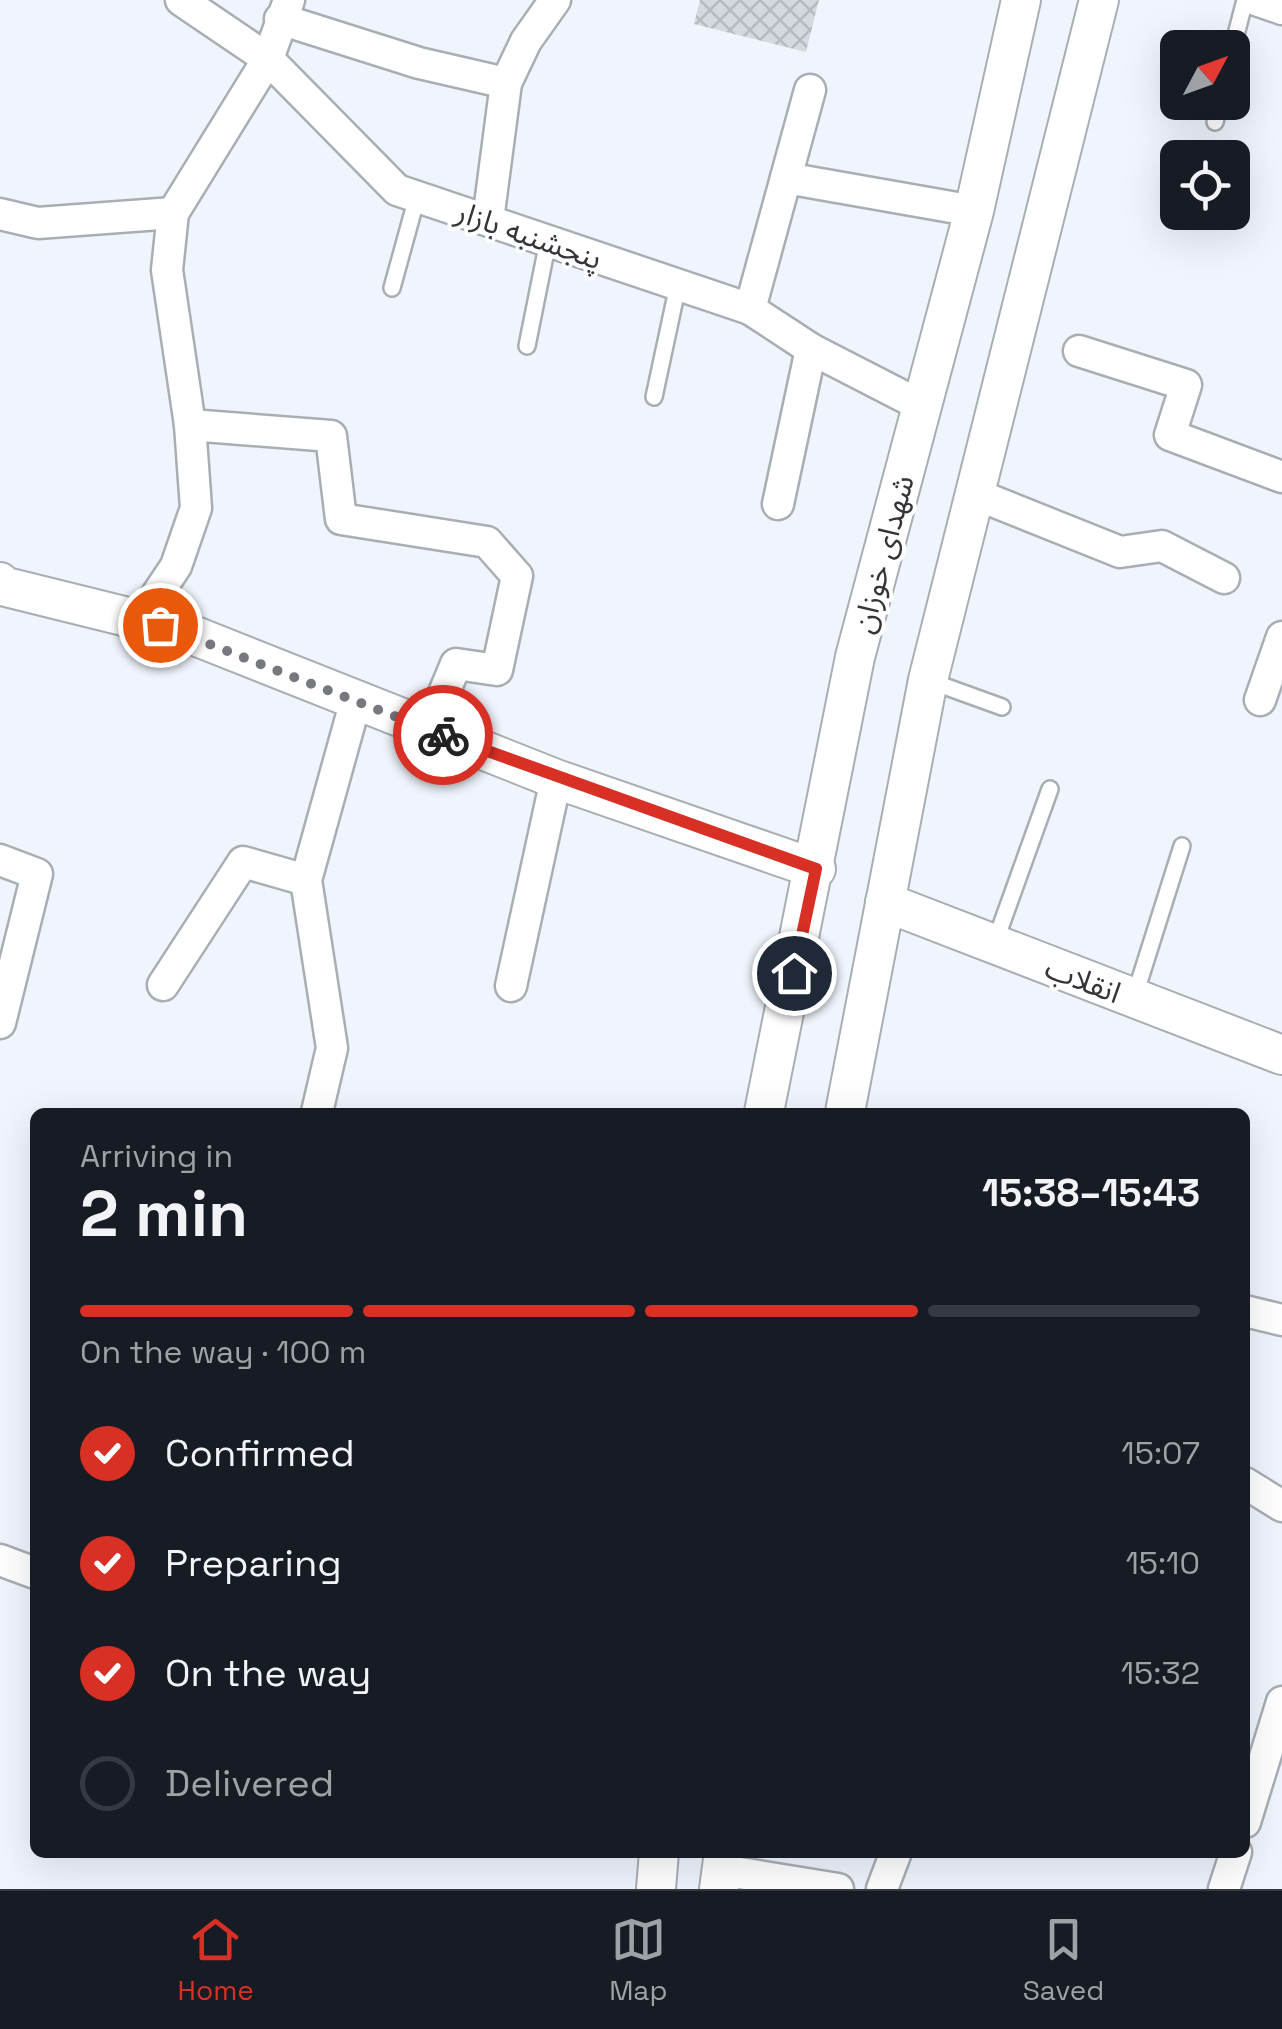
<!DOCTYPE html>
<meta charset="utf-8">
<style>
:root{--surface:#171b24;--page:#242831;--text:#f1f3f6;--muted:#9ea1a6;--line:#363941;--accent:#d93025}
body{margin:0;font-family:"Space Grotesk","Noto Sans Arabic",sans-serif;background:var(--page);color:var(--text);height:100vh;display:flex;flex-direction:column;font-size:38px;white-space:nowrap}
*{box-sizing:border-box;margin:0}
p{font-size:32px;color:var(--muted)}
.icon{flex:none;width:55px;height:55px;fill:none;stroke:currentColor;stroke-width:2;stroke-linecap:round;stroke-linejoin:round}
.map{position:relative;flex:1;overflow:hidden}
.sheet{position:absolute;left:30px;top:1108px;width:1220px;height:750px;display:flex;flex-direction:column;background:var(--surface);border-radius:15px;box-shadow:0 10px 40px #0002}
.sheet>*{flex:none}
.needle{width:65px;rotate:49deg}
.fabs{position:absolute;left:1160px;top:30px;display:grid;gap:20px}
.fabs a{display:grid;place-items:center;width:90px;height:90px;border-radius:15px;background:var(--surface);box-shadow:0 10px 40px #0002;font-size:50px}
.pin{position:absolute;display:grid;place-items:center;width:85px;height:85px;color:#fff;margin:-42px;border:5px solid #fff;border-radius:50%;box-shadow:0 2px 10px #0007}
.courier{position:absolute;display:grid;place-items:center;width:100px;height:100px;margin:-50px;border:8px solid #d93025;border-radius:50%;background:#fff;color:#222;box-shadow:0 2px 12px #0007}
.headline em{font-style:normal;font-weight:600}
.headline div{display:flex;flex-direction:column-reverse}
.headline{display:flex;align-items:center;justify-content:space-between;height:170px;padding:0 50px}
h1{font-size:65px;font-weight:600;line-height:75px}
.bar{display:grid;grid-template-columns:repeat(4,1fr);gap:15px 10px;align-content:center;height:120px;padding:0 50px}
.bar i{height:12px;border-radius:8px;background:var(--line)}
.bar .current{background:var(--accent)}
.bar p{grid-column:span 4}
ol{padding:0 50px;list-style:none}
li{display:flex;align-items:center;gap:30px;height:110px}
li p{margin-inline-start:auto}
li .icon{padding:10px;border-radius:50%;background:var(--accent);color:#fff;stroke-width:4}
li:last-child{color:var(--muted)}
li i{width:55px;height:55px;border:5px solid var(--line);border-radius:50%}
.tab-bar{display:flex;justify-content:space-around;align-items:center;height:140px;border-top:2px solid var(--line);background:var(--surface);font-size:28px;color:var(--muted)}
.tab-bar a{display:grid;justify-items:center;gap:5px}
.tab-bar .current{color:var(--accent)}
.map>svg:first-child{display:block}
.building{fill:url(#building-cross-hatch)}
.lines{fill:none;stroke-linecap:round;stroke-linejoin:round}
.service-casing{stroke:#a9aeb5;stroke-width:20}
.minor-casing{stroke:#a9aeb5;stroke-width:35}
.tertiary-casing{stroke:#a9aeb5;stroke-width:42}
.service{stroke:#fff;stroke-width:15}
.minor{stroke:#fff;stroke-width:30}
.tertiary{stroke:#fff;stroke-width:38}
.done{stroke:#75787d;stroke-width:10;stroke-dasharray:0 18}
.route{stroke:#d93025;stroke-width:12}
.labels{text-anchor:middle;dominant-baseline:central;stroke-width:8;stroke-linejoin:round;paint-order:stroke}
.street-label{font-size:30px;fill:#333538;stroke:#fff}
</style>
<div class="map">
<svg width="1282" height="1889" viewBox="0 0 1282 1889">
<defs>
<pattern id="building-cross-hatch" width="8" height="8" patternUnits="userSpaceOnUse" patternTransform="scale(2.5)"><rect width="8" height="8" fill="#d4d9e0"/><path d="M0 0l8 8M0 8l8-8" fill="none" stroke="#b6bbc1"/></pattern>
</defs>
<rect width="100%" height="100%" fill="#f0f5fd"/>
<!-- building -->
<path class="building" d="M700,0H819L806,52L694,24Z"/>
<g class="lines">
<!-- service casing -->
<g class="service-casing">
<g id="service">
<path d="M1232,50L1245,0"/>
<path d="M1215,122L1220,102"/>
<path d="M392,288L417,197"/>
<path d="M527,346L548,241"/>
<path d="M654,397L678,285"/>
<path d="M930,681L1002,707"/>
<path d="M994,945L1050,789"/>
<path d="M1134,998L1182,846"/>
</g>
</g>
<!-- minor casing -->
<g class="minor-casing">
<g id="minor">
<path d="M181,0L268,59L397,190L750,309L811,349L920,405"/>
<path d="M1256,0L1282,9"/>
<path d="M280,19L419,63L506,83"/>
<path d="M786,178L974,211"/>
<path d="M0,214L38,223L173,213"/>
<path d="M488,220L506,83L526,41L555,0"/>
<path d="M750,309L810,90"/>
<path d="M1079,351L1186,385L1170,435L1282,477"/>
<path d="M190,425L331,436L341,519L487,542L517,576L497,670L456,664L429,729"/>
<path d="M975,494L1120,552L1162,546L1224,578"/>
<path d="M778,504L811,349"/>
<path d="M140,620L176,566L196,508L190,425L167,270L173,213L268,59L289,0"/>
<path d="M1260,700L1282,637"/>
<path d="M0,860L37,874L0,1023"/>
<path d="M163,985L243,862L306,880"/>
<path d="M511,986L556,779"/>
<path d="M317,1112L332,1048L306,880L356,700"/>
<path d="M1245,1311L1282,1320"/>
<path d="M1245,1483L1282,1506"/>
<path d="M0,1560L35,1573"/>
<path d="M1245,1822L1282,1702"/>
<path d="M721,1870L838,1889"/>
<path d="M882,1889L896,1852"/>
<path d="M1224,1889L1236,1852"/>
</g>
</g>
<!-- tertiary casing -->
<g class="tertiary-casing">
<g id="tertiary">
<path d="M0,582L2,586L180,630L556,779L816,869"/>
<path d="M885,902L1282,1055"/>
<path d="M764,1112L855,657L974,211L1021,0"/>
<path d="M845,1112L928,680L1099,0"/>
<path d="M656,1889L659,1852"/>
<path d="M719,1889L724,1852"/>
</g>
</g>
<!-- service -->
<use href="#service" class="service"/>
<!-- minor -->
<use href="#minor" class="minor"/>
<!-- tertiary -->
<use href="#tertiary" class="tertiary"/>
</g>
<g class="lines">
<!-- done -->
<path class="done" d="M160,625L443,735"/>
<!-- route -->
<path class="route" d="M443,735L816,869L794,973"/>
</g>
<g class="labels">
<!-- street labels -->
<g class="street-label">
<text transform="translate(529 235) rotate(19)">پنجشنبه بازار</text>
<text transform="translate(883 554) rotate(-75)">شهدای خوزان</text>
<text transform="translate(1083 980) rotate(21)">انقلاب</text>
</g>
</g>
</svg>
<div class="fabs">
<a><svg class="needle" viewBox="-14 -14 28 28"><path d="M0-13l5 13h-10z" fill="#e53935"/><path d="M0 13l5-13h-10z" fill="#9ea1a6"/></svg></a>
<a><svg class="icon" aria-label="locate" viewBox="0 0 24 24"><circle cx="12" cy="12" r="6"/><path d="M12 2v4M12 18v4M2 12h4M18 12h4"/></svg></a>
</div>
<div class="pin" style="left:160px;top:625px;background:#ea580c"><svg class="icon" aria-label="bag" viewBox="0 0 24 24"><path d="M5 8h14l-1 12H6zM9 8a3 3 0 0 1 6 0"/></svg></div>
<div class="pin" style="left:794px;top:973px;background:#1f2937"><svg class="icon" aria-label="home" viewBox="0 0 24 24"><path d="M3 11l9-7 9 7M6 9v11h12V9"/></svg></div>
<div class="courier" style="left:443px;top:735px"><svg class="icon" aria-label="bike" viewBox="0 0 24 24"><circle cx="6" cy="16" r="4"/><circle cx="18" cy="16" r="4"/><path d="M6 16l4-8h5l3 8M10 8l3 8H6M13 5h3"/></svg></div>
<section class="sheet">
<div class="headline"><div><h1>2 min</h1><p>Arriving in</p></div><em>15:38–15:43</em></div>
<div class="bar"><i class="current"></i><i class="current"></i><i class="current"></i><i></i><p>On the way · 100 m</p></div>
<ol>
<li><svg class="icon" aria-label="check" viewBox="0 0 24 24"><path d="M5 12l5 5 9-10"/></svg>Confirmed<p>15:07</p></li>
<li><svg class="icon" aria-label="check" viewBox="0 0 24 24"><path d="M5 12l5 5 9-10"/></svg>Preparing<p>15:10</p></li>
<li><svg class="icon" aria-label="check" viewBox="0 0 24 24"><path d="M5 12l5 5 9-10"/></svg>On the way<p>15:32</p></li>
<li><i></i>Delivered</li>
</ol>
</section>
</div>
<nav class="tab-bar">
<a class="current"><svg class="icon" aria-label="home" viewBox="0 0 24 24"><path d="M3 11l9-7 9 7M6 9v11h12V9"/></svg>Home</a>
<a><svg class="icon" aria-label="map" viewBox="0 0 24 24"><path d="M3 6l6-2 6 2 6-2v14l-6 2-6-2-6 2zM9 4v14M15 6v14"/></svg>Map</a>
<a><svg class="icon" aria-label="saved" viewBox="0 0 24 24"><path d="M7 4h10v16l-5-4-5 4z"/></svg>Saved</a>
</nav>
